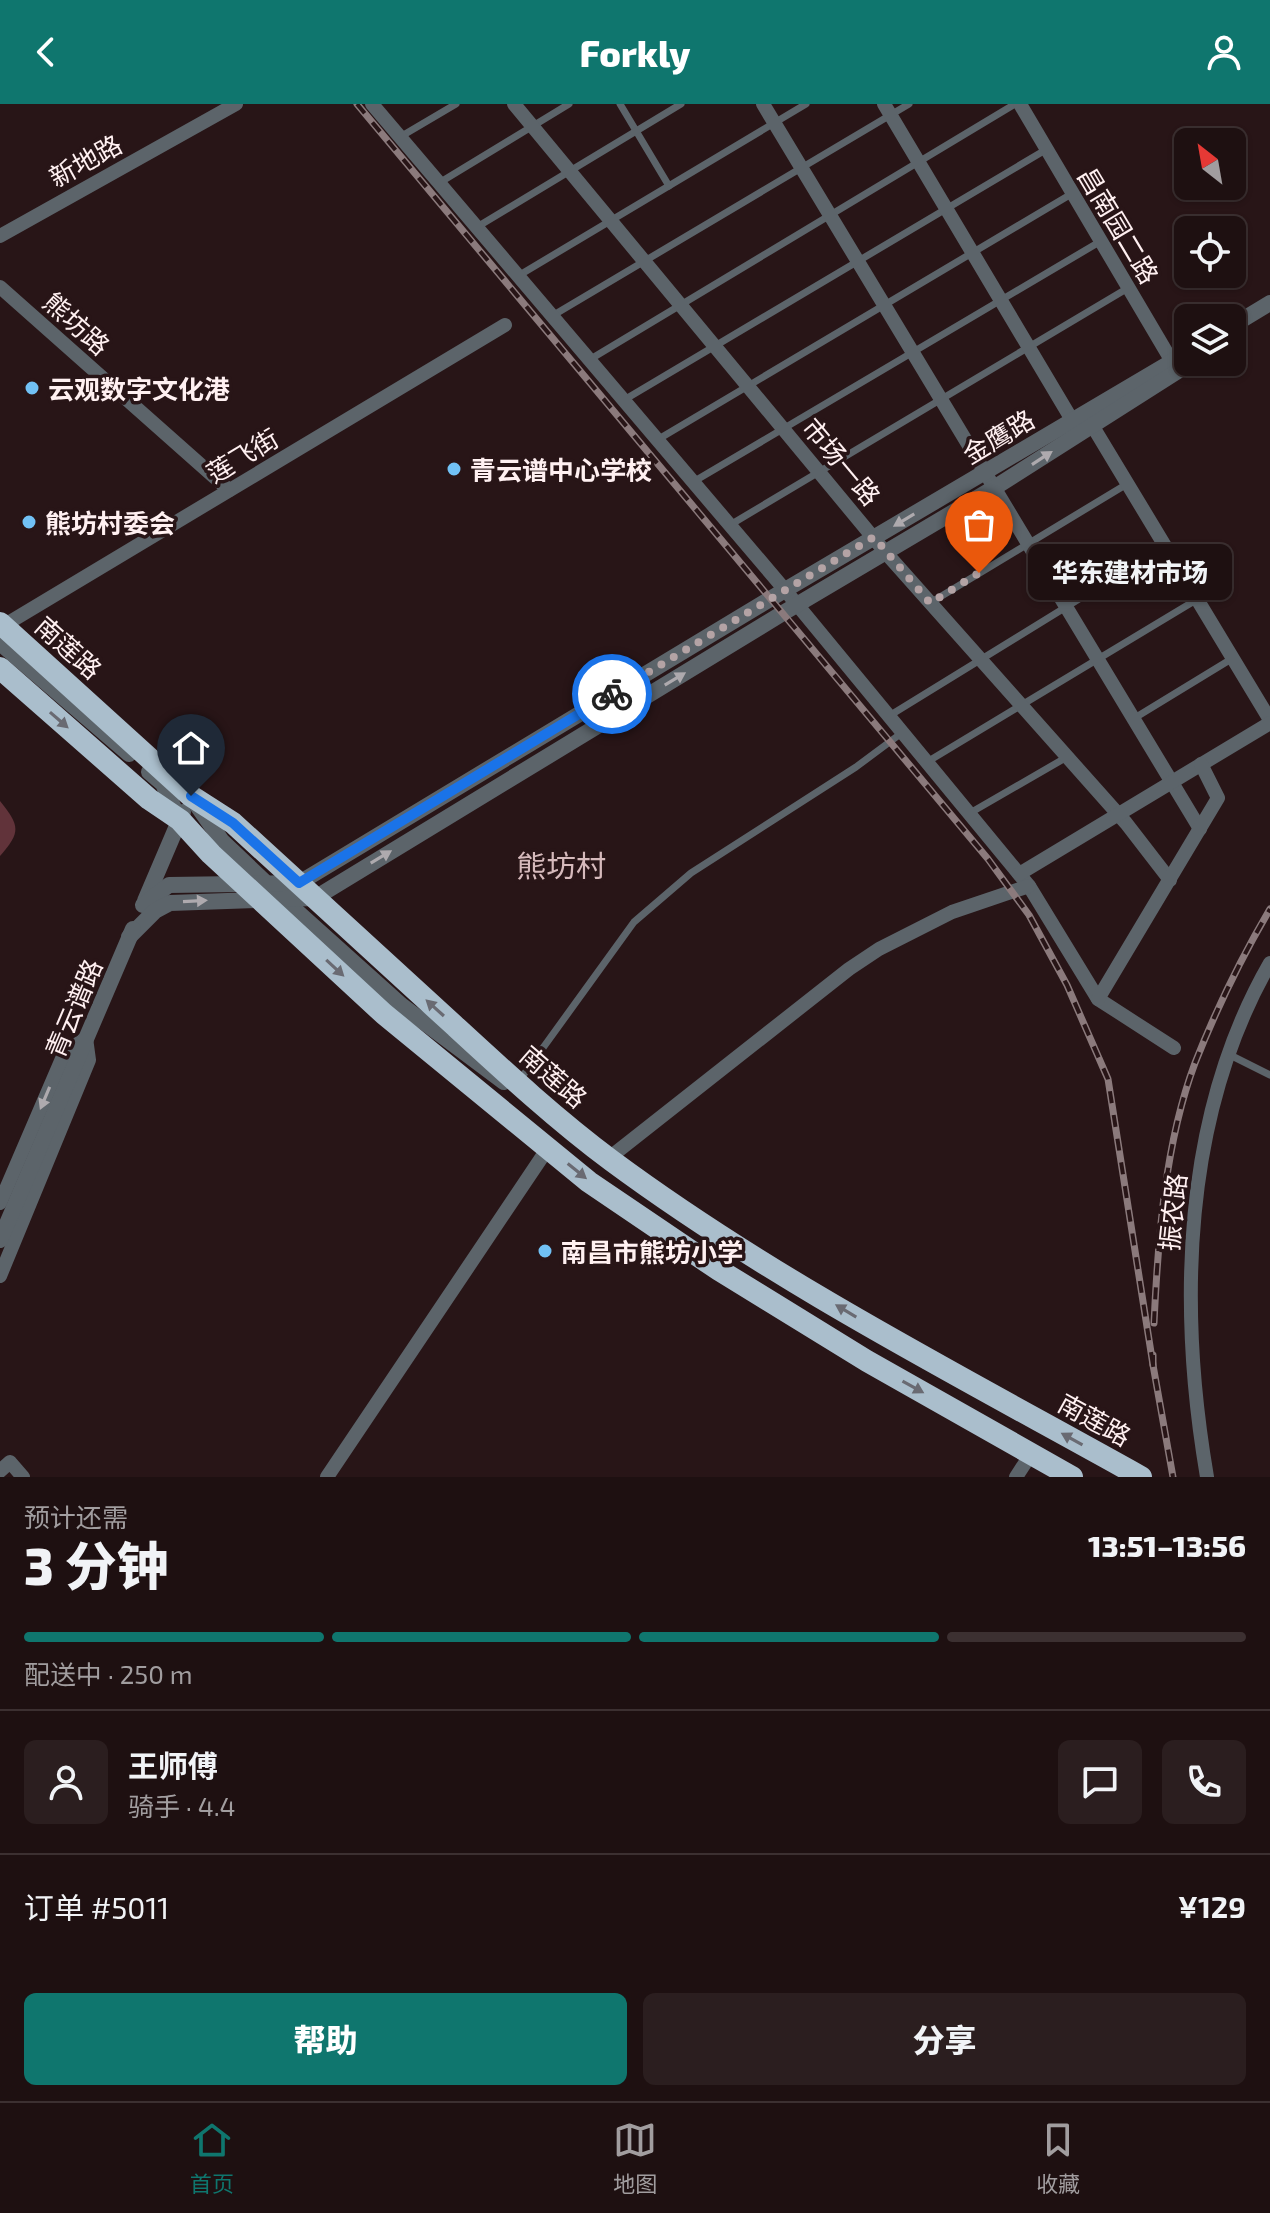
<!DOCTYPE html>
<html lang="zh">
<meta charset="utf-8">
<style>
:root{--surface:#1e1011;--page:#2b1e1f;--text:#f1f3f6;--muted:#a19d9f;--line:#3c3031;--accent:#0f766e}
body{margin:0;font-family:"Exo 2","Noto Sans SC",sans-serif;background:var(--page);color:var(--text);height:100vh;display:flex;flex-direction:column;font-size:30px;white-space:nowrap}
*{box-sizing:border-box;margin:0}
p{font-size:26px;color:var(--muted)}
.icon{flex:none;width:44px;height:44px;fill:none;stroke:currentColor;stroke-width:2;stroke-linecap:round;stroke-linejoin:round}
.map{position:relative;height:1373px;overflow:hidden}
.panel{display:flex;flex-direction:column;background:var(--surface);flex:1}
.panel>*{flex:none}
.needle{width:52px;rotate:329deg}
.buttons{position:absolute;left:1174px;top:24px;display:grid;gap:16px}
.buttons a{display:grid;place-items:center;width:72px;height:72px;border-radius:12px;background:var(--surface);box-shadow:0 2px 6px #0004,0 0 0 2px var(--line);font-size:40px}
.pin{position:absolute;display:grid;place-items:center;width:68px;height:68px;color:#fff;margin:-82px -34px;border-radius:50% 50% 50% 0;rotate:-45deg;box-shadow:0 0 8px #0007}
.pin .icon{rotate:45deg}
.courier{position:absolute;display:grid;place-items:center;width:80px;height:80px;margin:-40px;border:6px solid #1a73e8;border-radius:50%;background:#fff;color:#222;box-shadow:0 2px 10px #0007}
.bubble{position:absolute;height:56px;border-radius:12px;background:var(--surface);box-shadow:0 2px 6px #0004,0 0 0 2px var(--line);font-size:26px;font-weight:800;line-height:56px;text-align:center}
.overview em{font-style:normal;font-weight:800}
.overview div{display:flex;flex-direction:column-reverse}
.overview{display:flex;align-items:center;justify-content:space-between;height:136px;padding:0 24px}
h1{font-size:52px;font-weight:800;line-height:60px}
.bar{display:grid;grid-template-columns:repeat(4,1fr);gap:12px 8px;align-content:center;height:96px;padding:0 24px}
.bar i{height:10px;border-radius:6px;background:var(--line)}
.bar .active{background:var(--accent)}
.bar p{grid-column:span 4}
.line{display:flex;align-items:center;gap:20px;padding:0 24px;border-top:2px solid var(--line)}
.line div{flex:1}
.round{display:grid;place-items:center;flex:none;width:84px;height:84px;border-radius:12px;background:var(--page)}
.action{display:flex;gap:16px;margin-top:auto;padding:16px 24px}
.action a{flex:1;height:92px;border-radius:12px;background:var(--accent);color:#fff;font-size:32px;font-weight:800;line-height:92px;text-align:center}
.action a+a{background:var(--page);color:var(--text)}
header{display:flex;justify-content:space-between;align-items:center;height:104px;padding:0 24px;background:var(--accent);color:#fff;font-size:36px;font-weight:800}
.tabs{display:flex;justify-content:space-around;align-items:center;height:112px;border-top:2px solid var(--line);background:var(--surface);font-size:22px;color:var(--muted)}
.tabs a{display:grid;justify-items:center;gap:4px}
.tabs .active{color:var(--accent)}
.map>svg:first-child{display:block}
.grass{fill:#61333a}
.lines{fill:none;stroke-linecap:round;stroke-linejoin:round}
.service{stroke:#5c646a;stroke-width:7}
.minor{stroke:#5c646a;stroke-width:14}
.tertiary{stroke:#5c646a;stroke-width:16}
.trunk{stroke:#aabecc;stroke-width:22}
.rail-casing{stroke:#8b7a7c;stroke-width:7}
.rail{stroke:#281517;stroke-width:4;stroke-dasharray:12;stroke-linecap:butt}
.oneway{fill:#aeaaae}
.oneway2{fill:#696a72}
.done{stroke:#b4a3a5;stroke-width:8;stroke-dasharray:0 14.4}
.route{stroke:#1a73e8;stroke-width:10}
.poi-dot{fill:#71c1f5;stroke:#281517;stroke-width:3}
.labels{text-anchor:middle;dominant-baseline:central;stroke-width:7;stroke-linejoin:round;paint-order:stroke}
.street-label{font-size:26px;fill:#fff0f1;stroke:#281517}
.poi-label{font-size:26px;font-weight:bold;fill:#fff0f1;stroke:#281517;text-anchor:start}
.quarter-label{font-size:30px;fill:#d6babc;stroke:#281517}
</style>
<header><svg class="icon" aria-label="back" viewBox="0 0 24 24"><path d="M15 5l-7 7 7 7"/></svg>Forkly<svg class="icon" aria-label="person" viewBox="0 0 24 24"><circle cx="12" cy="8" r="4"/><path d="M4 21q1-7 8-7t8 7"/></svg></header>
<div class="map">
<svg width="1270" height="1373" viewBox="0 0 1270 1373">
<rect width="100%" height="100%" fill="#281517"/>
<!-- grass -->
<path class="grass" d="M0,697C20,722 21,728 0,752Z"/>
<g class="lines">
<!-- service -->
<g class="service">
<path d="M620,0L669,82"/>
<path d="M400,33L456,0"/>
<path d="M439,79L569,0"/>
<path d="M477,123L681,0"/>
<path d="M518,172L806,0"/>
<path d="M552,212L909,0"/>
<path d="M589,256L1015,0"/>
<path d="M624,296L1047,45"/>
<path d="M657,336L1073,89"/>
<path d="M693,378L1101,137"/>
<path d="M730,421L1128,184"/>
<path d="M930,499L1127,380"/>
<path d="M889,612L1165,442"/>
<path d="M1133,615L1233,554"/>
<path d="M927,658L1196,496"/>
<path d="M970,709L1067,653"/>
<path d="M1230,951L1270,971"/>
<path d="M519,977L634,818L691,769L856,663L903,628"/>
</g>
<!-- minor -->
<g class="minor">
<path d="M372,0L785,486L1029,782L1098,895L1174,944"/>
<path d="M514,0L886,449L1126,719L1170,776"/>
<path d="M763,0L1200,725"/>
<path d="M884,0L1072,316"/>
<path d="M1020,0L1177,266"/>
<path d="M0,132L236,0"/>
<path d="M0,183L229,386"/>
<path d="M1092,321L1270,616"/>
<path d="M3,522L505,221"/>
<path d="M1019,770L1270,619"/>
<path d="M1098,895L1218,694L1201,660"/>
<path d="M609,1054L849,865L879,845L952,808L1029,782"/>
<path d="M0,1099L64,950L86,934L89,956L0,1172"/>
<path d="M0,1367L10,1358L23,1373"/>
<path d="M327,1373L548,1044"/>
<path d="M1016,1373L1031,1350"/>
<path d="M1207,1373C1178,1203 1182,1012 1270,859"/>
</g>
<!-- tertiary -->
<g class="tertiary">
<path d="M1232,222L1270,199"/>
<path d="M0,539L129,650"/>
<path d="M149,668L163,680L179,715"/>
<path d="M196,700L222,737L283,795L401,901L504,978"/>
<path d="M145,797L183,708"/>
<path d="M143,801L169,781L299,779L785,486L1180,253"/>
<path d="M129,833L155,807L170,799L315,794L783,509L994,384L1192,258"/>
<path d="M0,1136L133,825"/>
</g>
<!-- trunk -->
<g class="trunk">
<path d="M0,519L191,692L233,719C307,787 381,855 456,923C506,969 557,1016 612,1057C777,1179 962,1273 1141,1373"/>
<path d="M0,564L149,695L180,716L211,750L384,910L589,1078L719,1166L867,1257L1072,1373"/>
</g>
<!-- rail casing -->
<g class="rail-casing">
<g id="rail">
<path d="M357,0L988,755L1029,811L1067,881L1108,975L1153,1261"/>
<path d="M1154,1219C1158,1134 1165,1039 1195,959C1216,906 1241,854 1270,805"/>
<path d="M1153,1251V1261L1173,1373"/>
</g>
</g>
<!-- rail -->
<use href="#rail" class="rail"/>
</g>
<!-- one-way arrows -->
<defs><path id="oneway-solid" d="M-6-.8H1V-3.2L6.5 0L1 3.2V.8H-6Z" transform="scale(2)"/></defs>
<g class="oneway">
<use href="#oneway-solid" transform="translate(1042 354) rotate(-33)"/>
<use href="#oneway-solid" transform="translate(904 416) rotate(149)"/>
<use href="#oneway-solid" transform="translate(675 575) rotate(-31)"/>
<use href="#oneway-solid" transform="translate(381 753) rotate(-31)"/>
<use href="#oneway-solid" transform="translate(195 797) rotate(-3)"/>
<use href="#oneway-solid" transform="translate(45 994) rotate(113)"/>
</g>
<g class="oneway2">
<use href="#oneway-solid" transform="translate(59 616) rotate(41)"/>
<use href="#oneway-solid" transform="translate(335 864) rotate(43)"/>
<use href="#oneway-solid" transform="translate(435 904) rotate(-138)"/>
<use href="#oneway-solid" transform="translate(577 1067) rotate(39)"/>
<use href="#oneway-solid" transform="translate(846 1207) rotate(-149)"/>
<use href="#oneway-solid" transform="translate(913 1283) rotate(29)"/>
<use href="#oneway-solid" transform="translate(1072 1335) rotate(-151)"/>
</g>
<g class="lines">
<!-- done -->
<path class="done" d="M612,590L874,433L930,499L979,469"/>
<!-- route -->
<path class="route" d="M191,692L233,719L299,779L612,590"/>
</g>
<!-- markers -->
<g class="poi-dot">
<circle cx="32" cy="284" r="8"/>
<circle cx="454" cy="365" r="8"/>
<circle cx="29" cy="418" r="8"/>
<circle cx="545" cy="1147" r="8"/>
</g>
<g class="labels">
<!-- street labels -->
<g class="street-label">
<text transform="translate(85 56) rotate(-29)">新地路</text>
<text transform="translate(1119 121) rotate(59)">昌南园二路</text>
<text transform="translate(77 219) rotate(42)">熊坊路</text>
<text transform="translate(998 332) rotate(-31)">金鹰路</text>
<text transform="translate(242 351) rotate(-31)">莲飞街</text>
<text transform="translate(842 357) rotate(50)">市场一路</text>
<text transform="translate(69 543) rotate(42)">南莲路</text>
<text transform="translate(73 904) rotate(-67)">青云谱路</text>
<text transform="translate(554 972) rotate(41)">南莲路</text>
<text transform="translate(1172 1108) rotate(-84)">振农路</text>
<text transform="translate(1095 1315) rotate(29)">南莲路</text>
</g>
<!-- poi labels -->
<g class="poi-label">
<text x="48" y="284">云观数字文化港</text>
<text x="470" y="365">青云谱中心学校</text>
<text x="45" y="418">熊坊村委会</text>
<text x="561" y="1147">南昌市熊坊小学</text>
</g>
<!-- quarter labels -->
<g class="quarter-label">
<text x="561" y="761">熊坊村</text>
</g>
</g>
</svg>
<div class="buttons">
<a><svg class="needle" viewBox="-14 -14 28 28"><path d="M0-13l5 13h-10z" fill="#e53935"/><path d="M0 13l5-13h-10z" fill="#a19d9f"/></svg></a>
<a><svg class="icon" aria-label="locate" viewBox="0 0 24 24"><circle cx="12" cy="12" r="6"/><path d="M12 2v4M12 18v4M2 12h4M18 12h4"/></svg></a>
<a><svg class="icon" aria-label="layers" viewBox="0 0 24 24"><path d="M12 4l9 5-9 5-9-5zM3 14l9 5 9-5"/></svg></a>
</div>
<div class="pin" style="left:979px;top:469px;background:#ea580c"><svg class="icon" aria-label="bag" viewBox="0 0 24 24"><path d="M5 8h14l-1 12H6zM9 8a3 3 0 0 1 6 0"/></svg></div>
<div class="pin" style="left:191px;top:692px;background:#1f2937"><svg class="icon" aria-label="home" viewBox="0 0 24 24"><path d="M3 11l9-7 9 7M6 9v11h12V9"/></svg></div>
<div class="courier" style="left:612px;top:590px"><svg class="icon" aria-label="bike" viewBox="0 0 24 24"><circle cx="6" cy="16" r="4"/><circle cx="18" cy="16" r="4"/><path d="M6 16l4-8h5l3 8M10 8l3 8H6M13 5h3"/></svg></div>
<div class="bubble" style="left:1028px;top:440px;width:204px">华东建材市场</div>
</div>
<section class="panel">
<div class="overview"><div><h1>3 分钟</h1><p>预计还需</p></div><em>13:51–13:56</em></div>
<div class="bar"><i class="active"></i><i class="active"></i><i class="active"></i><i></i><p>配送中 · 250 m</p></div>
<div class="line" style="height:144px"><a class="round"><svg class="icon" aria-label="person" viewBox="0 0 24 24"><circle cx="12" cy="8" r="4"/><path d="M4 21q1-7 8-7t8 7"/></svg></a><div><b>王师傅</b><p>骑手 · 4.4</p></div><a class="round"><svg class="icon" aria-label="chat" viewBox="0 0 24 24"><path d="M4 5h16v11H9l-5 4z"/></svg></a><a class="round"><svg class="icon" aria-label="phone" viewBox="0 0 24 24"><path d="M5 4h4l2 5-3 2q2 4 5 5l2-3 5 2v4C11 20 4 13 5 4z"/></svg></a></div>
<div class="line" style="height:104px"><div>订单 #5011</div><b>¥129</b></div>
<div class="action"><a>帮助</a><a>分享</a></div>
</section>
<nav class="tabs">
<a class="active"><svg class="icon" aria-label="home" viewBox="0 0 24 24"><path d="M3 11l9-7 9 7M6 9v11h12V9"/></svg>首页</a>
<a><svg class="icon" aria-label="map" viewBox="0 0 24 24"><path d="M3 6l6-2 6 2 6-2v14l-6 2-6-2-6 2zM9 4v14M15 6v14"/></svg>地图</a>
<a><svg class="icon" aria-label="saved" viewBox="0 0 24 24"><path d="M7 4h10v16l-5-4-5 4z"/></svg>收藏</a>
</nav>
